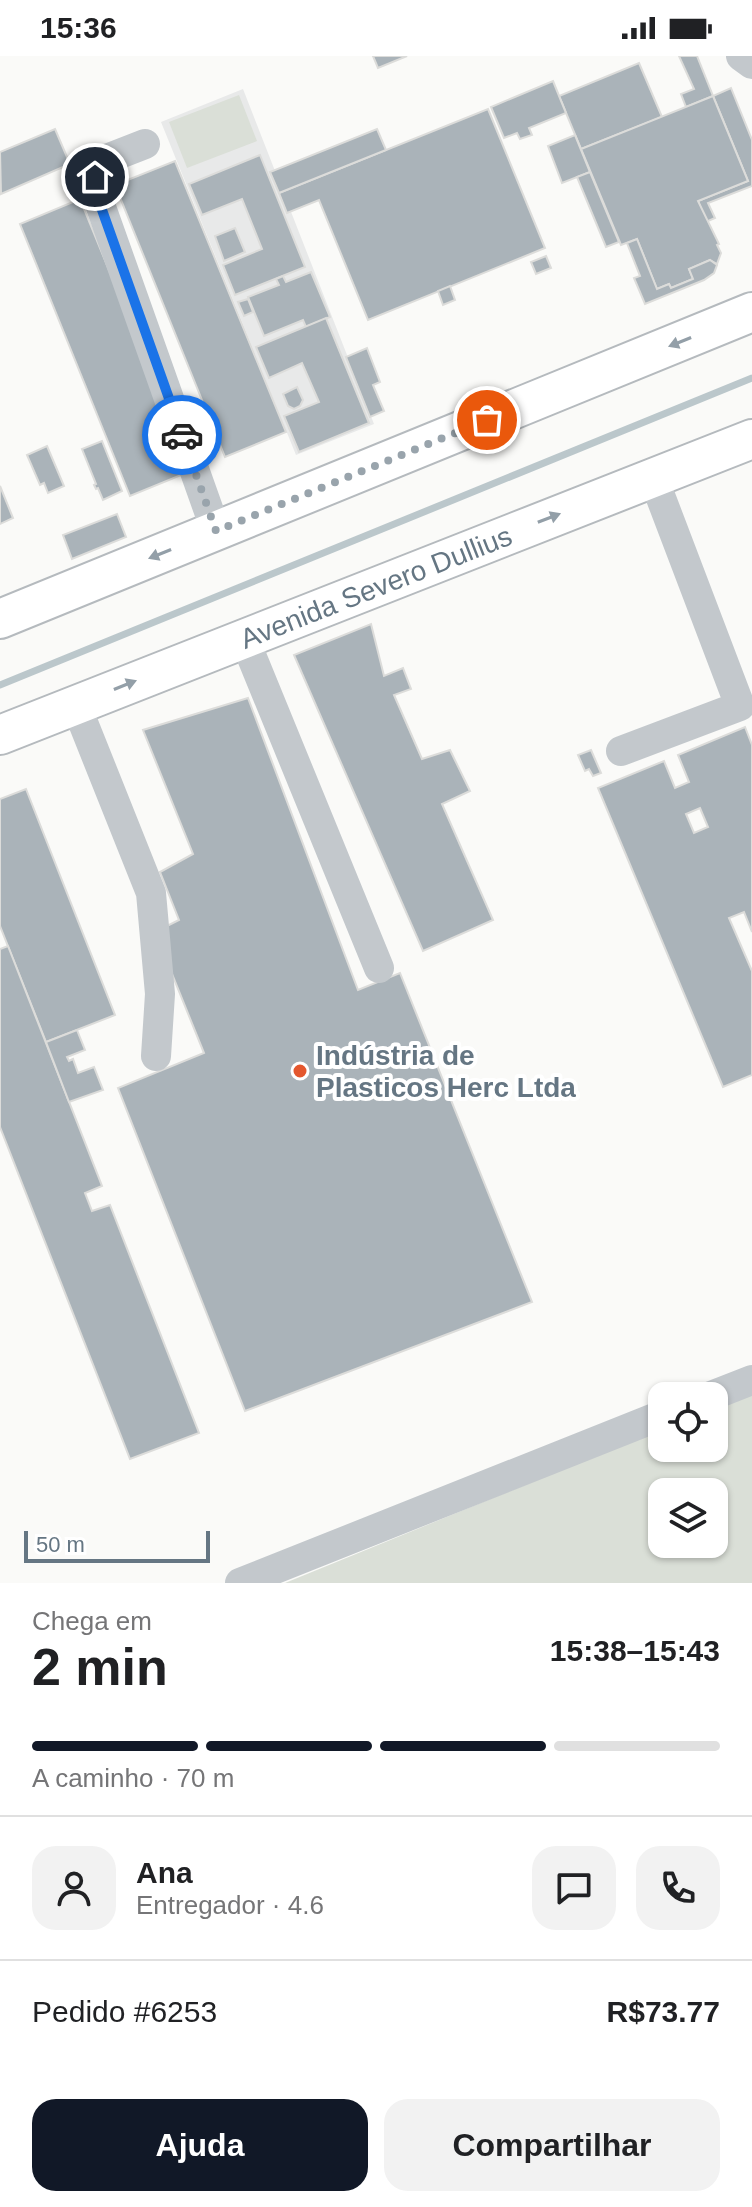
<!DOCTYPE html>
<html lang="pt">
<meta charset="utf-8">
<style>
:root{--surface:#fff;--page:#f2f2f2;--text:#202124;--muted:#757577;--line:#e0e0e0;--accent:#111827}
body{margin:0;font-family:Arial,sans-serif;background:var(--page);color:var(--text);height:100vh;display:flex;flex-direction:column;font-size:30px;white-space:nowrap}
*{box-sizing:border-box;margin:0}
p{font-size:26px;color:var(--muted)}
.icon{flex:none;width:44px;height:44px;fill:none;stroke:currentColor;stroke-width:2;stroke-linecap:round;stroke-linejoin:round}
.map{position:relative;height:1527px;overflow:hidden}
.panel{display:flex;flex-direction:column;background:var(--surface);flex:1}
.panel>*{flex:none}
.tools{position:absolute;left:648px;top:1326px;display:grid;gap:16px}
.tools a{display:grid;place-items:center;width:80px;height:80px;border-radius:16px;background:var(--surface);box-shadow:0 2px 6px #0004;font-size:40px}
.scale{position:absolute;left:24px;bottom:20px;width:186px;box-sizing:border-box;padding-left:8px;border:4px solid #657683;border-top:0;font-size:22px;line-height:28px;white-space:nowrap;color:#657683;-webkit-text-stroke:6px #fff;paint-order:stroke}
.pin{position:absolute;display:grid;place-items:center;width:68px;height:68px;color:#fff;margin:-34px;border:4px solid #fff;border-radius:50%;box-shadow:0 2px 8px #0007}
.courier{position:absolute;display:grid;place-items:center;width:80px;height:80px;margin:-40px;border:6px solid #1a73e8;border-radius:50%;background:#fff;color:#222;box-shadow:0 2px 10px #0007}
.overview em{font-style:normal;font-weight:700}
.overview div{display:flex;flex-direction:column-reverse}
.overview{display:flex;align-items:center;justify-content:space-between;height:136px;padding:0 32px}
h1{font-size:52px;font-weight:700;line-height:60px}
.bar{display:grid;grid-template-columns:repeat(4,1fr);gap:12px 8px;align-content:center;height:96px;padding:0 32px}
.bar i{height:10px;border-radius:6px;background:var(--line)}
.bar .active{background:var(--accent)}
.bar p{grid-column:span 4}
.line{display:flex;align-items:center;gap:20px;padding:0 32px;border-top:2px solid var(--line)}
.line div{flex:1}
.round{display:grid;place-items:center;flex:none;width:84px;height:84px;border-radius:24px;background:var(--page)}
.action{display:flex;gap:16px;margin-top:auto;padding:16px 32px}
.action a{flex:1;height:92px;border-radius:24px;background:var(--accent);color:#fff;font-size:32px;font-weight:700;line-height:92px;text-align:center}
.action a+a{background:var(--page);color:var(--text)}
.status{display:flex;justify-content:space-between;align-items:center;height:56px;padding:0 40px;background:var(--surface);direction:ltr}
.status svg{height:22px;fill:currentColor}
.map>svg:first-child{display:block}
.built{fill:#e8e9e9}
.green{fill:#dadfd7;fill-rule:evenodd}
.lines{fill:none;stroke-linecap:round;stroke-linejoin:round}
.stream{stroke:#bbc7cb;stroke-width:7}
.building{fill:#aab3b9;stroke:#dcdcda;stroke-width:2;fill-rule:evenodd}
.major-casing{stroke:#b5babe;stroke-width:42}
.minor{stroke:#c3c8cc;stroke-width:30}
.major{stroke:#fff;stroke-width:38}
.oneway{fill:#939fa8}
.done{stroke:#99a4ac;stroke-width:8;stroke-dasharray:0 14.4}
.route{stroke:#1a73e8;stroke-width:10}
.poi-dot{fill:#e4572e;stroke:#fff;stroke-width:3}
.labels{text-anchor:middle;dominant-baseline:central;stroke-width:8;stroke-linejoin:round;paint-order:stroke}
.street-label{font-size:28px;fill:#657683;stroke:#fff}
.poi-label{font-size:28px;font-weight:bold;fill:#657683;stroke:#fff;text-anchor:start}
</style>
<div class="status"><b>15:36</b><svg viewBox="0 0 49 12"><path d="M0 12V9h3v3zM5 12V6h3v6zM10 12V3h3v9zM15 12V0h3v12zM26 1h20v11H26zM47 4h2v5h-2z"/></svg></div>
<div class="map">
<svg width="752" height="1527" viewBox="0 0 752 1527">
<rect width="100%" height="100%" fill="#fafaf8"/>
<!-- built -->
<path class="built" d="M243,33L374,368L296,399L161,66Z"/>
<!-- green -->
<g class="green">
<path d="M239,39L257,85L187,112L169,66Z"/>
<path d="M752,1338V1527H285L662,1373V1392H714V1353ZM662,1436H714V1488H662Z"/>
</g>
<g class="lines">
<!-- stream -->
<path class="stream" d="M0,629L752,322"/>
</g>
<!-- building -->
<g class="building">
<path d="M373,0H407L378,12Z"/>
<path d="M679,0H697L713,40L686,51L681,38L694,33Z"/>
<path d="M639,7L662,61L581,93L559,40Z"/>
<path d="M553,25L566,57L529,72L532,79L520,83L517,77L504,82L491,51Z"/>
<path d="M731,32L752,84V130L708,147L715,162L706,166L698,145L748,125L713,40Z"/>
<path d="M713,40L748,125L698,145L719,188L717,189L721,197L717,208L710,204L689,213L693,223L671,232L669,228L657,233L637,183L621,189L581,93Z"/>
<path d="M488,53L545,192L368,264L319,144L287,157L279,137Z"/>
<path d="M55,73L70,108L1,138L0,96Z"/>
<path d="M377,73L386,94L279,137L270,116Z"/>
<path d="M575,79L590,116L562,127L548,90Z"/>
<path d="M260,99L305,211L235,239L223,209L262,193L242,143L202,159L189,128Z"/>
<path d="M175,105L286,376L225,401L115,129Z"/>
<path d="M590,116L619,186L606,191L577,121Z"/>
<path d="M80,143L191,415L130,440L20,168Z"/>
<path d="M235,172L245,196L224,205L215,180Z"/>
<path d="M637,183L657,233L669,228L671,232L693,223L689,213L710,204L717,209L714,217L704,224L645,248L634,222L640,220L627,187Z"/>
<path d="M546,200L551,212L536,218L531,206Z"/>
<path d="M311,216L330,261L306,271L303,264L264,280L248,241L279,229L276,223L283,220L286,226Z"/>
<path d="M450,230L455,244L443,249L438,235Z"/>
<path d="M248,243L253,256L244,260L238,246Z"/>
<path d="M326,262L369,367L299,396L284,360L319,346L302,307L269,322L256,291Z"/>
<path d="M367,292L380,326L373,329L384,355L370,361L346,301Z"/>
<path d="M297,331L303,344L300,350L294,353L288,350L283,338Z"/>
<path d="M102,385L122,435L103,444L98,432L96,433L94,429L96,428L82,393Z"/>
<path d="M47,390L64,430L48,437L44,427L40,429L27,399Z"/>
<path d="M0,430L13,462L0,468Z"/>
<path d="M117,458L126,481L72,503L63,479Z"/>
<path d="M371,568L384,620L403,612L411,633L394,639L422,703L450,694L470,735L442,748L493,864L423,895L294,599Z"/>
<path d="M248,642L358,934L400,917L532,1246L245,1355L118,1032L204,997L155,876L179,864L160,816L193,798L143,674Z"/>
<path d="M745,671L752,689V876L744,856L729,862L752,915V1019L723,1031L598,732L664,705L675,732L689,726L678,699ZM700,752L708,771L694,777L686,758Z"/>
<path d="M591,694L601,717L593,720L589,713L585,715L578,699Z"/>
<path d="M26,733L115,959L46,986L0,870V743Z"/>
<path d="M8,890L102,1130L85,1137L92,1155L110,1149L199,1377L130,1403L0,1071V893Z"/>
<path d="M77,974L85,994L67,1001L69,1005L73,1003L78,1017L94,1011L103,1034L69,1046L46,986Z"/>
</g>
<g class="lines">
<!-- major casing -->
<g class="major-casing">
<g id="major">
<path d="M0,563L752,256"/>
<path id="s1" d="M0,679L752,383"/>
</g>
</g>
<!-- minor -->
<g class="minor">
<path d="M741,0L752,8"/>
<path d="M145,88L104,104L95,121L96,137L216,475"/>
<path d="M244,582L379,912"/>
<path d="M76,649L151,837L160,938L156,1000"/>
<path d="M621,695L740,650L653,421"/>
<path d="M711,1340L752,1324"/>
<path d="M240,1527L662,1359"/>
</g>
<!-- major -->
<use href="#major" class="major"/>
</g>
<!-- one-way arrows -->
<defs><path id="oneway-solid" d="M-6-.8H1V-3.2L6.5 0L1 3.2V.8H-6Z" transform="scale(2)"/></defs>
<g class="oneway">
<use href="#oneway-solid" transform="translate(680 286) rotate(158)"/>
<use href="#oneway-solid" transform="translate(549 462) rotate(-21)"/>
<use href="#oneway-solid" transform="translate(160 498) rotate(158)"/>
<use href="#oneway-solid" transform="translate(125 629) rotate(-22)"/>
</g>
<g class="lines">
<!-- done -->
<path class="done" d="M182,379L216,475L487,364"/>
<!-- route -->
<path class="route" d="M95,121L96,137L182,379"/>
</g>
<!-- markers -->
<circle class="poi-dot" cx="300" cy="1015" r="8"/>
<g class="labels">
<!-- street labels -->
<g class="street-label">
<text stroke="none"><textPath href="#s1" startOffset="404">Avenida Severo Dullius</textPath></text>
</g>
<!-- poi labels -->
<g class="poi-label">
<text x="316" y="999">Indústria de<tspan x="316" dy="32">Plasticos Herc Ltda</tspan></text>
</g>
</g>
</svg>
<div class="tools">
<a><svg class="icon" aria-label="locate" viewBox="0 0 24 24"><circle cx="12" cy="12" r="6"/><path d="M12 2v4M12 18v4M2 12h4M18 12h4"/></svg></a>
<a><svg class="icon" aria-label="layers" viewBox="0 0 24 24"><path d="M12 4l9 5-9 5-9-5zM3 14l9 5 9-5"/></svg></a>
</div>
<div class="scale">50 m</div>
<div class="pin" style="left:487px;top:364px;background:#ea580c"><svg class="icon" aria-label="bag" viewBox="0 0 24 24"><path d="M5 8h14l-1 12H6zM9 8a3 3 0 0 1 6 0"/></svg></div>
<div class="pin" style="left:95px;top:121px;background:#1f2937"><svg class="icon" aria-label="home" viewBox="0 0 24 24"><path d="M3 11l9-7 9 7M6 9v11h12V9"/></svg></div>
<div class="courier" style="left:182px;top:379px"><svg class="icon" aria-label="car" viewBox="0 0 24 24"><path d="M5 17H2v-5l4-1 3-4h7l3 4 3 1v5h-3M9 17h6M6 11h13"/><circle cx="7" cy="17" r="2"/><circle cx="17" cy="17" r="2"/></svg></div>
</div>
<section class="panel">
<div class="overview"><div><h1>2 min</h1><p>Chega em</p></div><em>15:38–15:43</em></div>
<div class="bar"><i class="active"></i><i class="active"></i><i class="active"></i><i></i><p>A caminho · 70 m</p></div>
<div class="line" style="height:144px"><a class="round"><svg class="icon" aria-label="person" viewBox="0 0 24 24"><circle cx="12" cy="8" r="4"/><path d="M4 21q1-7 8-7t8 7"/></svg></a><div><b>Ana</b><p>Entregador · 4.6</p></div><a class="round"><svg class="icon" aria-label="chat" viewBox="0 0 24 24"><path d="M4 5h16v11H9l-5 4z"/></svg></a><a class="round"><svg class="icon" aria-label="phone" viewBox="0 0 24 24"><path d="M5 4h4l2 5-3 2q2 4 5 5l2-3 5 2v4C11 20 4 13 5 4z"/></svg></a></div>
<div class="line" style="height:104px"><div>Pedido #6253</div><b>R$73.77</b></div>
<div class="action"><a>Ajuda</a><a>Compartilhar</a></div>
</section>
